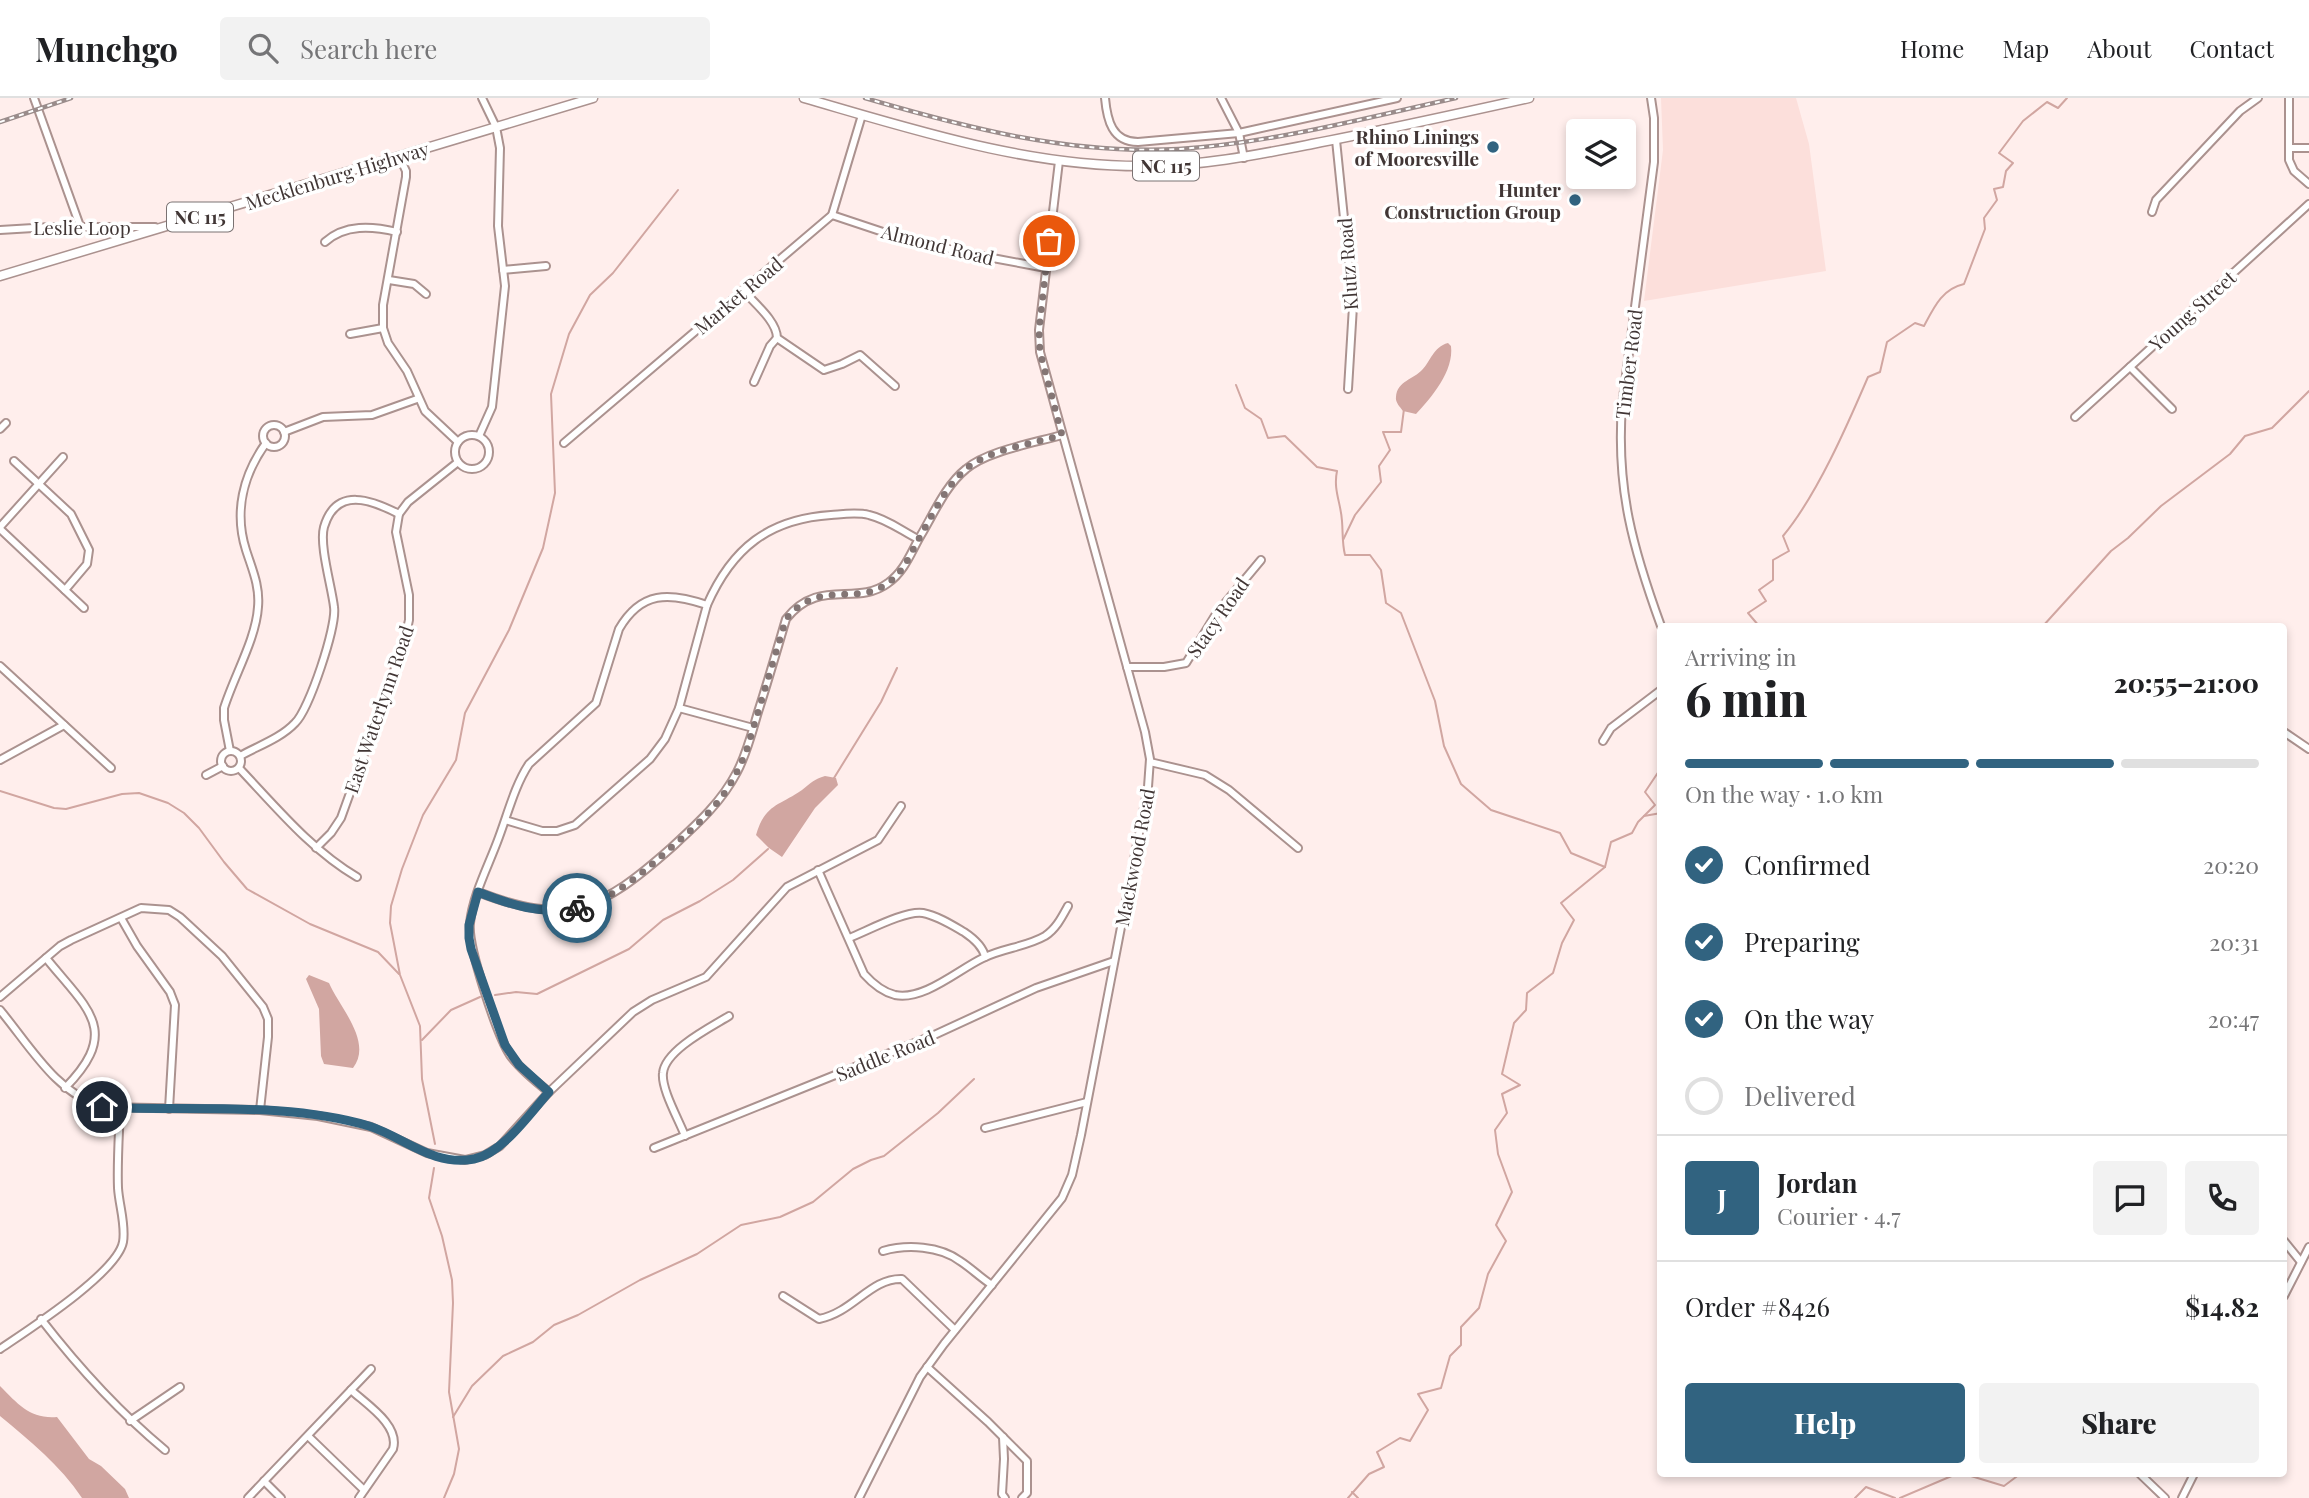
<!DOCTYPE html>
<meta charset="utf-8">
<style>
:root{--surface:#fff;--page:#f2f2f2;--text:#202124;--muted:#757577;--line:#e0e0e0;--accent:#316380}
body{margin:0;font-family:"Playfair Display",serif;background:var(--page);color:var(--text);height:100vh;display:flex;flex-direction:column;font-size:26px;white-space:nowrap}
*{box-sizing:border-box;margin:0}
p{font-size:23px;color:var(--muted)}
.icon{flex:none;width:38px;height:38px;fill:none;stroke:currentColor;stroke-width:2;stroke-linecap:round;stroke-linejoin:round}
.map{position:relative;flex:1;overflow:hidden}
.panel{position:absolute;left:1657px;top:525px;width:630px;height:854px;display:flex;flex-direction:column;background:var(--surface);border-radius:7px;box-shadow:0 4px 10px #0003}
.panel>*{flex:none}
.tools{position:absolute;left:1566px;top:21px;display:grid;gap:14px}
.tools a{display:grid;place-items:center;width:70px;height:70px;border-radius:7px;background:var(--surface);box-shadow:0 4px 10px #0003;font-size:35px}
.pin{position:absolute;display:grid;place-items:center;width:60px;height:60px;color:#fff;margin:-30px;border:4px solid #fff;border-radius:50%;box-shadow:0 2px 7px #0007}
.courier{position:absolute;display:grid;place-items:center;width:70px;height:70px;margin:-35px;border:5px solid #316380;border-radius:50%;background:#fff;color:#222;box-shadow:0 2px 9px #0007}
.headline em{font-style:normal;font-weight:800}
.headline div{display:flex;flex-direction:column-reverse}
.headline{display:flex;align-items:center;justify-content:space-between;height:119px;padding:0 28px}
h1{font-size:46px;font-weight:800;line-height:52px}
.bar{display:grid;grid-template-columns:repeat(4,1fr);gap:10px 7px;align-content:center;height:84px;padding:0 28px}
.bar i{height:9px;border-radius:5px;background:var(--line)}
.bar .on{background:var(--accent)}
.bar p{grid-column:span 4}
.line{display:flex;align-items:center;gap:18px;padding:0 28px;border-top:2px solid var(--line)}
.line div{flex:1}
.round{display:grid;place-items:center;flex:none;width:74px;height:74px;border-radius:7px;background:var(--page)}
ol{padding:0 28px;list-style:none}
li{display:flex;align-items:center;gap:21px;height:77px}
li p{margin-inline-start:auto}
li .icon{padding:7px;border-radius:50%;background:var(--accent);color:#fff;stroke-width:4}
li:last-child{color:var(--muted)}
li i{width:38px;height:38px;border:4px solid var(--line);border-radius:50%}
.primary-button{display:flex;gap:14px;margin-top:auto;padding:14px 28px}
.primary-button a{flex:1;height:80px;border-radius:7px;background:var(--accent);color:#fff;font-size:28px;font-weight:800;line-height:80px;text-align:center}
.primary-button a+a{background:var(--page);color:var(--text)}
header{display:flex;align-items:center;gap:42px;box-sizing:border-box;height:98px;padding:0 35px;background:var(--surface);border-bottom:2px solid var(--line)}
header strong{font-size:33px}
nav{display:flex;gap:38px;margin-inline-start:auto;font-size:24px}
.search{width:490px;height:63px;background:var(--page);display:flex;align-items:center;gap:18px;box-sizing:border-box;padding:0 24px;border-radius:7px;color:var(--muted);font-size:26px}
.map>svg:first-child{display:block}
.built{fill:#fcdfdb}
.water{fill:#d1a6a1}
.lines{fill:none;stroke-linecap:round;stroke-linejoin:round}
.stream{stroke:#d1a6a1;stroke-width:2}
.minor-casing{stroke:#ab928f;stroke-width:10}
.major-casing{stroke:#ab928f;stroke-width:11}
.minor{stroke:#fff;stroke-width:6}
.major{stroke:#fff;stroke-width:8}
.rail-casing{stroke:#9a8c8b;stroke-width:4.5}
.rail{stroke:#fff;stroke-width:2;stroke-dasharray:5;stroke-linecap:butt}
.done{stroke:#847675;stroke-width:7;stroke-dasharray:0 12.6}
.route{stroke:#316380;stroke-width:9}
.poi-dot{fill:#316380;stroke:#fff;stroke-width:2.5}
.labels{text-anchor:middle;dominant-baseline:central;stroke-width:7;stroke-linejoin:round;paint-order:stroke}
.shield{fill:#fff;stroke:#7a7272;stroke-width:2}
.shield-label{font-size:18px;font-weight:bold;fill:#413635}
.poi-label{font-size:19px;font-weight:bold;fill:#413635;stroke:#fff;text-anchor:end}
.street-label{font-size:19px;fill:#413635;stroke:#fff}
</style>
<header>
<strong>Munchgo</strong>
<div class="search"><svg class="icon" aria-label="search" viewBox="0 0 24 24"><circle cx="10" cy="10" r="6"/><path d="M15 15l6 6"/></svg>Search here</div>
<nav><a>Home</a><a>Map</a><a>About</a><a>Contact</a></nav>
</header>
<div class="map">
<svg width="2309" height="1400" viewBox="0 0 2309 1400">
<rect width="100%" height="100%" fill="#ffeeec"/>
<!-- built -->
<path class="built" d="M1661,0H1796L1809,46L1826,173L1644,203L1663,52Z"/>
<!-- water -->
<g class="water">
<path d="M1448,245L1451,248C1454,273 1432,299 1416,316L1403,313C1400,309 1395,304 1396,299C1397,283 1414,281 1422,272C1431,263 1433,249 1448,245Z"/>
<path d="M825,678L836,680L838,687L815,710L782,759L769,750L756,737C765,706 779,708 802,692C811,685 814,681 825,678Z"/>
<path d="M309,877L329,885C340,910 373,944 353,970L324,966L321,958L319,911L306,881Z"/>
<path d="M0,1288C19,1307 30,1321 57,1319L89,1361L101,1368L125,1391L129,1400H82C60,1367 30,1343 0,1318Z"/>
</g>
<g class="lines">
<!-- stream -->
<g class="stream">
<path d="M1236,287L1245,310L1261,321L1268,340L1285,338L1317,369L1337,373C1333,392 1341,405 1342,423C1343,435 1342,445 1345,457H1370L1381,472L1386,505L1401,515L1435,603L1444,648L1461,686L1491,712L1560,735L1571,755L1605,769"/>
<path d="M1343,442L1355,417L1381,384L1379,368L1390,352L1383,334H1401L1404,311"/>
<path d="M1759,528L1748,515L1766,503L1759,492L1773,482V462L1789,453L1783,438C1817,397 1847,328 1868,279L1880,274L1887,244L1915,225L1924,228C1934,209 1942,191 1964,186L1985,131L1984,120L1997,102L1994,91L2003,89L2006,73L2013,65L1999,55L2023,23L2047,4L2058,10L2067,0"/>
<path d="M2043,528L2111,453L2128,440L2161,408L2230,356L2245,338L2272,330L2309,293"/>
<path d="M834,680L881,604L897,570"/>
<path d="M0,693L54,710L66,711L122,696L139,695L168,705L184,715L199,730L224,764L247,791L310,826L378,854L399,876"/>
<path d="M1644,718L1661,715"/>
<path d="M495,897L516,894L537,896L629,851L663,822L700,803L733,782L768,751"/>
<path d="M422,942L451,912L480,899"/>
<path d="M435,1046L422,981L420,928L400,877L390,825L391,808L402,771L423,717L456,662L465,615L509,532L543,450L555,395L551,296L569,236L590,197L613,175L678,92"/>
<path d="M434,1070L429,1100L442,1138L452,1182L453,1205L449,1294L459,1351L454,1376L444,1400"/>
<path d="M453,1319L472,1288L503,1258L533,1244L554,1227L578,1217L640,1182L697,1156L741,1127L780,1119L813,1104L853,1071L871,1062L884,1058L938,1015L974,981"/>
<path d="M1352,1394L1358,1400"/>
<path d="M1348,1400L1369,1376L1384,1369L1377,1354L1400,1340L1410,1343L1428,1312L1418,1296L1441,1290L1450,1258L1461,1247V1229L1479,1210L1488,1176L1506,1143L1496,1127L1512,1094L1498,1056L1495,1032L1507,1015L1502,996L1520,987L1502,976L1514,925L1526,912L1527,895L1553,875L1562,845L1574,822L1561,805L1605,769L1611,744L1632,735L1638,724L1655,707L1645,694L1661,670"/>
<path d="M1855,1400L1866,1389L1895,1400"/>
<path d="M1900,1400L1954,1377L1971,1378L2004,1388L2020,1376"/>
</g>
<!-- minor casing -->
<g class="minor-casing">
<g id="minor">
<path d="M34,0L80,128"/>
<path d="M1105,0C1107,22 1112,44 1138,44L1239,35L1397,0"/>
<path d="M1221,0L1239,35L1244,60"/>
<path d="M1651,0L1654,20V64L1622,308C1616,391 1633,451 1661,528"/>
<path d="M2289,0V62L2294,73L2309,86"/>
<path d="M1336,42L1353,208L1348,291"/>
<path d="M2289,50H2309"/>
<path d="M399,58L406,73V79L383,207V230L388,245L407,273L425,313L458,344"/>
<path d="M2152,114L2156,102L2240,13L2258,0"/>
<path d="M832,117L898,139L971,156L1046,170"/>
<path d="M0,132L50,129H155"/>
<path d="M325,144C345,126 372,128 397,134"/>
<path d="M503,172L546,168"/>
<path d="M389,182L414,186L426,196"/>
<path d="M743,192C754,205 777,223 777,240L824,272L842,266L860,257L895,288"/>
<path d="M350,236L383,230"/>
<path d="M2130,269L2172,311"/>
<path d="M754,284L770,248L777,240"/>
<path d="M2075,319L2309,106"/>
<circle cx="274" cy="338" r="11"/>
<path d="M0,331L6,325"/>
<path d="M284,334L323,319L372,317L417,301"/>
<circle cx="472" cy="354" r="17"/>
<path d="M479,338L492,309L505,188L498,128L500,50L496,29L482,0"/>
<path d="M564,345L832,117L862,17"/>
<path d="M14,363L71,416L89,452L87,466L65,492"/>
<path d="M0,429L63,359"/>
<path d="M0,431L84,510"/>
<path d="M707,507C732,450 769,421 831,417C844,416 857,414 869,417C887,421 902,433 918,441"/>
<path d="M0,568L111,670"/>
<path d="M1127,569H1164L1186,565L1216,516L1261,462"/>
<path d="M679,610L753,630"/>
<path d="M2284,634L2309,651"/>
<path d="M1603,643L1611,630L1661,592"/>
<path d="M230,653L224,622V610C234,578 256,541 258,509C260,488 252,471 246,452C234,414 243,377 266,345"/>
<circle cx="231" cy="663" r="10"/>
<path d="M240,658C258,648 281,640 295,625C309,612 337,528 334,509C332,490 319,447 324,429C336,388 372,402 399,416"/>
<path d="M0,662L64,627"/>
<path d="M1150,664L1205,677L1229,692L1298,750"/>
<path d="M239,670C276,709 311,752 357,779"/>
<path d="M206,677L223,668"/>
<path d="M505,722L542,733H557L575,727L650,661L665,641L679,610L707,507C669,494 641,493 619,531L596,605L529,666C515,687 508,715 499,739C489,767 473,796 470,825C467,847 497,937 510,957C520,971 535,983 549,994"/>
<path d="M316,750L331,735L341,720L404,545L409,522V497L396,434L399,416L408,404L458,364"/>
<path d="M818,772L864,876C872,885 883,894 895,897C924,903 959,871 983,860C1003,850 1026,849 1045,838C1056,831 1062,819 1068,808"/>
<path d="M478,794C568,829 602,811 671,750C696,727 721,705 737,674C747,655 752,634 758,614C768,583 777,552 786,521C819,479 856,509 888,485C905,473 911,454 921,437C934,415 946,387 966,371C987,353 1034,345 1062,337"/>
<path d="M121,820L137,848L170,894L175,907L169,1011"/>
<path d="M849,840C867,833 906,812 923,815C938,818 952,827 964,834C973,840 983,848 985,859"/>
<path d="M46,860C87,911 122,932 65,990"/>
<path d="M0,899L60,848L71,842L141,810L169,812L180,819L222,858L263,909L268,921V939L260,1012"/>
<path d="M0,912C30,948 56,995 102,1009L260,1012L318,1018L371,1029L427,1055L465,1062L485,1057L500,1048L549,994L633,914L652,902L706,879L787,789L878,742L901,708"/>
<path d="M985,1030L1087,1004"/>
<path d="M685,1038C679,1022 661,991 663,975C665,952 711,929 729,918"/>
<path d="M654,1050L932,938L1036,890L1114,863"/>
<path d="M2284,1143L2301,1164"/>
<path d="M883,1153C907,1146 940,1148 960,1163C971,1170 981,1180 992,1187"/>
<path d="M783,1198L819,1221C854,1214 870,1180 902,1181L955,1232"/>
<path d="M2284,1198L2309,1149"/>
<path d="M41,1221C79,1270 118,1313 165,1352"/>
<path d="M0,1251C28,1232 117,1175 123,1144C126,1127 119,1107 118,1090C117,1064 119,1037 120,1010"/>
<path d="M927,1269L988,1324L1027,1363V1395L1022,1400"/>
<path d="M351,1292C366,1306 400,1327 393,1351L359,1400"/>
<path d="M130,1323L180,1289"/>
<path d="M308,1338L364,1392"/>
<path d="M1003,1339L1004,1361L1002,1396L1005,1400"/>
<path d="M2140,1376L2165,1400"/>
<path d="M264,1383L281,1400"/>
<path d="M248,1400L371,1271"/>
<path d="M859,1400L920,1279L944,1246L1062,1100L1072,1077L1081,1037L1148,689L1150,661L1145,634L1040,254L1039,232L1059,63"/>
<path d="M2182,1400L2194,1376"/>
</g>
</g>
<!-- major casing -->
<g class="major-casing">
<g id="major">
<path d="M804,0C915,32 1028,69 1145,68C1202,68 1256,57 1312,46C1385,32 1457,16 1529,0"/>
<path d="M0,178L593,0"/>
</g>
</g>
<!-- minor -->
<use href="#minor" class="minor"/>
<!-- major -->
<use href="#major" class="major"/>
<!-- rail casing -->
<g class="rail-casing">
<g id="rail">
<path d="M865,0C968,30 1070,57 1179,51C1272,45 1365,20 1456,0"/>
<path d="M0,24L71,0"/>
</g>
</g>
<!-- rail -->
<use href="#rail" class="rail"/>
</g>
<g class="lines">
<!-- done -->
<path class="done" d="M577,810C616,800 643,774 673,748C688,735 703,722 716,706C729,691 738,673 746,654L786,521C819,480 856,509 888,485C905,473 911,454 921,437C934,414 946,388 966,371C989,351 1033,346 1062,337L1040,254L1039,232L1049,143"/>
<!-- route -->
<path class="route" d="M102,1009C190,1014 283,1003 369,1028C404,1039 433,1069 474,1061C503,1055 530,1015 549,994L519,967L505,947L471,851L469,840V827L478,794C511,807 542,817 577,810"/>
</g>
<!-- markers -->
<g class="poi-dot">
<circle cx="1493" cy="49" r="7"/>
<circle cx="1575" cy="102" r="7"/>
</g>
<g class="labels">
<!-- shield labels -->
<g class="shield">
<rect x="1133" y="53.5" width="66" height="29" rx="5"/>
<rect x="167" y="104.5" width="66" height="29" rx="5"/>
</g>
<g class="shield-label">
<text x="1166" y="68">NC 115</text>
<text x="200" y="119">NC 115</text>
</g>
<!-- poi labels -->
<g class="poi-label">
<text x="1479" y="38">Rhino Linings<tspan x="1479" dy="22">of Mooresville</tspan></text>
<text x="1561" y="91">Hunter<tspan x="1561" dy="22">Construction Group</tspan></text>
</g>
<!-- street labels -->
<g class="street-label">
<text transform="translate(337 77) rotate(-17)">Mecklenburg Highway</text>
<text x="82" y="129">Leslie Loop</text>
<text transform="translate(938 146) rotate(14)">Almond Road</text>
<text transform="translate(1347 166) rotate(-94)">Klutz Road</text>
<text transform="translate(738 197) rotate(-40)">Market Road</text>
<text transform="translate(2192 212) rotate(-42)">Young Street</text>
<text transform="translate(1628 266) rotate(-83)">Timber Road</text>
<text transform="translate(1217 519) rotate(-55)">Stacy Road</text>
<text transform="translate(378 611) rotate(-71)">East Waterlynn Road</text>
<text transform="translate(1134 759) rotate(-79)">Mackwood Road</text>
<text transform="translate(885 957) rotate(-22)">Saddle Road</text>
</g>
</g>
</svg>
<div class="tools">
<a><svg class="icon" aria-label="layers" viewBox="0 0 24 24"><path d="M12 4l9 5-9 5-9-5zM3 14l9 5 9-5"/></svg></a>
</div>
<div class="pin" style="left:1049px;top:143px;background:#ea580c"><svg class="icon" aria-label="bag" viewBox="0 0 24 24"><path d="M5 8h14l-1 12H6zM9 8a3 3 0 0 1 6 0"/></svg></div>
<div class="pin" style="left:102px;top:1009px;background:#1f2937"><svg class="icon" aria-label="home" viewBox="0 0 24 24"><path d="M3 11l9-7 9 7M6 9v11h12V9"/></svg></div>
<div class="courier" style="left:577px;top:810px"><svg class="icon" aria-label="bike" viewBox="0 0 24 24"><circle cx="6" cy="16" r="4"/><circle cx="18" cy="16" r="4"/><path d="M6 16l4-8h5l3 8M10 8l3 8H6M13 5h3"/></svg></div>
<section class="panel">
<div class="headline"><div><h1>6 min</h1><p>Arriving in</p></div><em>20:55–21:00</em></div>
<div class="bar"><i class="on"></i><i class="on"></i><i class="on"></i><i></i><p>On the way · 1.0 km</p></div>
<ol>
<li><svg class="icon" aria-label="check" viewBox="0 0 24 24"><path d="M5 12l5 5 9-10"/></svg>Confirmed<p>20:20</p></li>
<li><svg class="icon" aria-label="check" viewBox="0 0 24 24"><path d="M5 12l5 5 9-10"/></svg>Preparing<p>20:31</p></li>
<li><svg class="icon" aria-label="check" viewBox="0 0 24 24"><path d="M5 12l5 5 9-10"/></svg>On the way<p>20:47</p></li>
<li><i></i>Delivered</li>
</ol>
<div class="line" style="height:126px"><b class="round" style="background:var(--accent);color:#fff">J</b><div><b>Jordan</b><p>Courier · 4.7</p></div><a class="round"><svg class="icon" aria-label="chat" viewBox="0 0 24 24"><path d="M4 5h16v11H9l-5 4z"/></svg></a><a class="round"><svg class="icon" aria-label="phone" viewBox="0 0 24 24"><path d="M5 4h4l2 5-3 2q2 4 5 5l2-3 5 2v4C11 20 4 13 5 4z"/></svg></a></div>
<div class="line" style="height:91px"><div>Order #8426</div><b>$14.82</b></div>
<div class="primary-button"><a>Help</a><a>Share</a></div>
</section>
</div>
